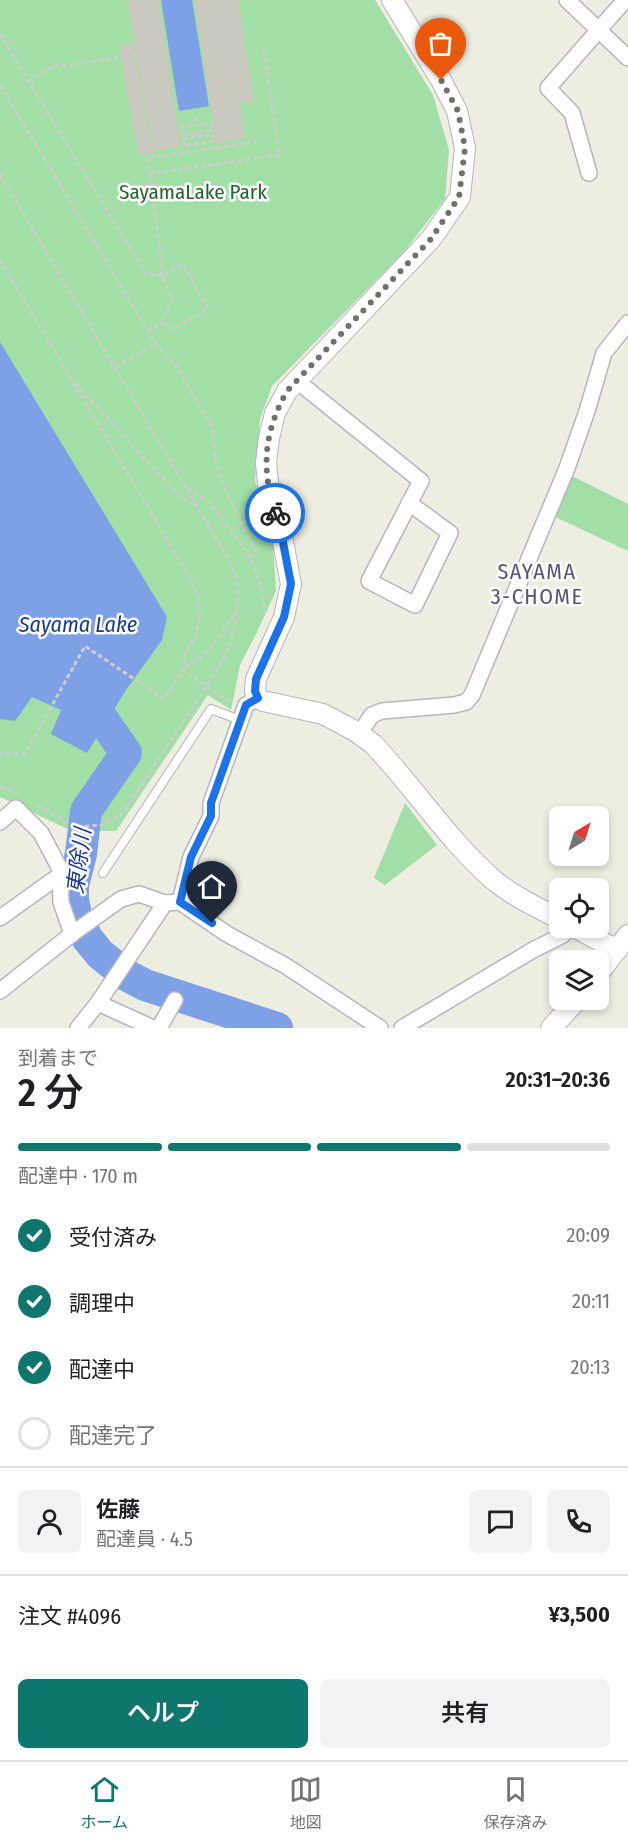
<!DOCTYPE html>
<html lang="ja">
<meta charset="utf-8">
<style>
:root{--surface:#fff;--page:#f2f2f2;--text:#202124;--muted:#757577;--line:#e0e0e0;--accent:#0f766e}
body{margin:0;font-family:"Fira Sans Condensed","Noto Sans JP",sans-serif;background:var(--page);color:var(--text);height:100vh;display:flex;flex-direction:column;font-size:22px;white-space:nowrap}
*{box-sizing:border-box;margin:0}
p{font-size:20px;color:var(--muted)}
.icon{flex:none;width:33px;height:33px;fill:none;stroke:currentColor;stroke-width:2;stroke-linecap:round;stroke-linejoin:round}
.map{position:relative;height:1028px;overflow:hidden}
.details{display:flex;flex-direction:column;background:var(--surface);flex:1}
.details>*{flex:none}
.needle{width:39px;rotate:38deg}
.controls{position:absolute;left:549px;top:806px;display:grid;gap:12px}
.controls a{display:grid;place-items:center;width:60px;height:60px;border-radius:9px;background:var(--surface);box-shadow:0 3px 9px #0003;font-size:30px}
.pin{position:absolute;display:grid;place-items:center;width:51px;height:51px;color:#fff;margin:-62px -26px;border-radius:50% 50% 50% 0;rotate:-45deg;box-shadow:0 0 6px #0007}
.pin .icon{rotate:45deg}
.courier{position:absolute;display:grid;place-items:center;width:60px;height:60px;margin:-30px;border:4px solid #1a73e8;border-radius:50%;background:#fff;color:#222;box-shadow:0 2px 8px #0007}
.overview em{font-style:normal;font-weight:600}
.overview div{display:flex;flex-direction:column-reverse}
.overview{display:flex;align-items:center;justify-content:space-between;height:102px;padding:0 18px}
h1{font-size:39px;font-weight:600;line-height:45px}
.bar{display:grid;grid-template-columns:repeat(4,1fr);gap:9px 6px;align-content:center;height:72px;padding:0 18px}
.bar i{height:8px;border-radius:4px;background:var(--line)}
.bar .active{background:var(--accent)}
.bar p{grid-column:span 4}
.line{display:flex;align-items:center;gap:15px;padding:0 18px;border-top:2px solid var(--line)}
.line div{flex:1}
.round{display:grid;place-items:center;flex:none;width:63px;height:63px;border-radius:9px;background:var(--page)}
ol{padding:0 18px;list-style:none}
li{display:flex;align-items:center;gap:18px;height:66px}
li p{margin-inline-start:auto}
li .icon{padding:6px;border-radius:50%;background:var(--accent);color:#fff;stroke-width:4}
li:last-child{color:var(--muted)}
li i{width:33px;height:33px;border:3px solid var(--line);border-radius:50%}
.cta{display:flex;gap:12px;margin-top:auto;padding:12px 18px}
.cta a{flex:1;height:69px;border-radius:9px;background:var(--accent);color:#fff;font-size:24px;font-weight:600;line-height:69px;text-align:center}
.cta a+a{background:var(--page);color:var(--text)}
.tabs{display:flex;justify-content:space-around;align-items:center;height:84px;border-top:2px solid var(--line);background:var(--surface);font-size:16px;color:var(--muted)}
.tabs a{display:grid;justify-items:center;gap:3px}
.tabs .active{color:var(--accent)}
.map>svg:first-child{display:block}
.green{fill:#a2dfa6}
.water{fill:#7da0e6}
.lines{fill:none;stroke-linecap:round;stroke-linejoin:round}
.river{stroke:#7da0e6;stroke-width:32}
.building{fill:#c9c9c0;stroke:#c8c9ba;stroke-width:1.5}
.lane-casing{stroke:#b7b4bf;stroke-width:10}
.street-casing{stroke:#b7b4bf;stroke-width:18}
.secondary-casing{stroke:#b7b4bf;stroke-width:22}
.path{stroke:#cdcdcd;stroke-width:3;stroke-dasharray:4.5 3;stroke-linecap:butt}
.lane{stroke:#fff;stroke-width:8}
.street{stroke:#fff;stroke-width:15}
.secondary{stroke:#fff;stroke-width:20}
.done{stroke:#70706c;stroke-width:6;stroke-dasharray:0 10.8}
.route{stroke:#1a73e8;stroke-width:8}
.labels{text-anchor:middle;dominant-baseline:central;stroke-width:5;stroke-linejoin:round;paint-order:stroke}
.park-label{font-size:21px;fill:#21662e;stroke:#fff}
.neighbourhood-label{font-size:22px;letter-spacing:1.5px;fill:#5a507b;stroke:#fff}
.water-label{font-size:22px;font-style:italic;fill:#183996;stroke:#fff}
</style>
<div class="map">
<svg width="628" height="1028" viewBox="0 0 628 1028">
<rect width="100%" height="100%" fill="#edede1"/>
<!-- green -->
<g class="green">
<path d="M0,0H375L433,95L449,150L445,199L403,253L272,386L260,419L255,481L273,542L276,591L256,634L240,665L231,710L208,695L116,831H72L0,797Z"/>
<path d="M570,475L628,504V551L553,516Z"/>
<path d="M405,803L437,845L385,885L374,878Z"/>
</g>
<!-- water -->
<g class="water">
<path d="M161,0H192L209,106L179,111Z"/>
<path d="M0,342L167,617L162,640L126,690L87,753L51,734L61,710L32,697L15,721L0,719Z"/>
</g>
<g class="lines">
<!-- river -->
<path class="river" d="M75,693L94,707L126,753L86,811L81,854L73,885V900L76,915L87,938L100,954L126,975L145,985L277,1028"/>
</g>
<!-- building -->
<g class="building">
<path d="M128,0H158L180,146L154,151Z"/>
<path d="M195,0H211L227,105L239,104L244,138L217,143Z"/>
<path d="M212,0H238L253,101L227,105Z"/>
<path d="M133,44L152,153L139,155L120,46Z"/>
<path d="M156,184L159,199L144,201L141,186Z"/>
</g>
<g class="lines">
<!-- lane casing -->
<g class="lane-casing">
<path id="lane" d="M103,873L211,709L240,720"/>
</g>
<!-- street casing -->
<g class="street-casing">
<g id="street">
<path d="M567,0L628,58"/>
<path d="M589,173L572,113L548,88L625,0"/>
<path d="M297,381L421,481L369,581L415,605L450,533L409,503"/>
<path d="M359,734L372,715L382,711L454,705L466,702L472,695L567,468L587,411L604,353L628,323"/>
<path d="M0,822L16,808L41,833L60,869L61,902L72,934L0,991"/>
<path d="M180,902L227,934L286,966L380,1028"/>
<path d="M180,902L191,857L211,816V803L246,705L258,698"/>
<path d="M0,918L60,875"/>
<path d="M72,934L121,899L139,894L165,903"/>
<path d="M98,1003L153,1028"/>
<path d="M78,1028L98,1003L165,903L180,902"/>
<path d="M159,1028L175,1000"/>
<path d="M402,1028L533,950L563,935L566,927"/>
</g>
</g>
<!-- secondary casing -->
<g class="secondary-casing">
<g id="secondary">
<path d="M392,0L441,80L457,111L465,148L460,197L431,239L287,391L275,413L269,438L266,463L269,492L282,537L291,584L284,617L256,679L255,691L258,698L263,701L323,714L355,731L373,744C415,788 449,842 496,882C515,897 538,908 560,919"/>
<path d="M574,927L617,950"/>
<path d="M598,974L628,935"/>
<path d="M551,1028L578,999"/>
</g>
</g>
<!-- path -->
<g class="path">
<path d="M0,34L145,273L162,276L183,264L208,309L174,329L161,323"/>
<path d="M134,54H137"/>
<path d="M29,81L55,65H70L121,57"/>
<path d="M0,85L156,344L175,365L212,427L215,457L221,480L256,552L250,558"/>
<path d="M195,117L196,125"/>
<path d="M211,123L212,130L182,135L181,127Z"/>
<path d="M213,134L214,141L184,146L183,139Z"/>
<path d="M0,174L230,562L237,579L238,598L234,628L231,641L223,660L203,692L123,813L103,825L75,827L38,806"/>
<path d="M149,174L279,155L264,49"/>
<path d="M151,185L147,158L256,142"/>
<path d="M0,260L190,578L198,597L200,615L196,634L184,657L185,666L164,699L85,646L25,754H0"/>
<path d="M148,331L161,323L172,300L162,276V264L153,200"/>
<path d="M116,367L156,344"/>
<path d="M76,384L180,497L197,506"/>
<path d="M188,488L208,501L246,550L259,579L266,613"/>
<path d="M185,666C203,664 225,627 236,612"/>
<path d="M182,670L229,701"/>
<path d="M0,787H5L14,792"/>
</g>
<!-- lane -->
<use href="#lane" class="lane"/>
<!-- street -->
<use href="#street" class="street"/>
<!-- secondary -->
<use href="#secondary" class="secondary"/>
</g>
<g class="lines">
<!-- done -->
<path class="done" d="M275,513C261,467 264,432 287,391L431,239L459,197L465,148L458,111L441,80"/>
<!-- route -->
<path class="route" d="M212,923L180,902L191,857L211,816V803L246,705L258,698L255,691L256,679L284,617L291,584L282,537L275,513"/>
</g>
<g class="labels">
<!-- park labels -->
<g class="park-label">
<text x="193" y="192">SayamaLake Park</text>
</g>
<!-- neighbourhood labels -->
<g class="neighbourhood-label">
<text x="537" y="571">SAYAMA<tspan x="537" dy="25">3-CHOME</tspan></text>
</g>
<!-- water labels -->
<g class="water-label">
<text x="78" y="624">Sayama Lake</text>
<text transform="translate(79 861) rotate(-83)">東除川</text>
</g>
</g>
</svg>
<div class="controls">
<a><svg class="needle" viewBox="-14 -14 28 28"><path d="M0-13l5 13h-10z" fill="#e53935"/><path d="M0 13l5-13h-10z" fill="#757577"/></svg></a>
<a><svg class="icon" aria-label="locate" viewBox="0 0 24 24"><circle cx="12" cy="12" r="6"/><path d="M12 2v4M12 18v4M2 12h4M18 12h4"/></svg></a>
<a><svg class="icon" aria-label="layers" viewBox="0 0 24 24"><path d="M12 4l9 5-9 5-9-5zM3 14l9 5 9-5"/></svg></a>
</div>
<div class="pin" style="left:441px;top:80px;background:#ea580c"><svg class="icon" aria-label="bag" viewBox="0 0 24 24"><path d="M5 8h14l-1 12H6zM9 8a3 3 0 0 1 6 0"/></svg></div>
<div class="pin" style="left:212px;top:923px;background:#1f2937"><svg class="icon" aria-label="home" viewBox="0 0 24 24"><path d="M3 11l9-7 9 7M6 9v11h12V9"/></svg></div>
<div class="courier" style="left:275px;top:513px"><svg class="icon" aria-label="bike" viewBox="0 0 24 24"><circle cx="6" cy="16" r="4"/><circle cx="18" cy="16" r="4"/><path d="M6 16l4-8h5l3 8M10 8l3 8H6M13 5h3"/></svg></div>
</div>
<section class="details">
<div class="overview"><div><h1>2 分</h1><p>到着まで</p></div><em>20:31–20:36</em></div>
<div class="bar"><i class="active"></i><i class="active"></i><i class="active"></i><i></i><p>配達中 · 170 m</p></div>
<ol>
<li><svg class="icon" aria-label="check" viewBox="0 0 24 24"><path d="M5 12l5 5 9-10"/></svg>受付済み<p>20:09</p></li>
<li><svg class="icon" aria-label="check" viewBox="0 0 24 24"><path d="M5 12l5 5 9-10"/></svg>調理中<p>20:11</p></li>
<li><svg class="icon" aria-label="check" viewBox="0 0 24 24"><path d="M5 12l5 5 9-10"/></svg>配達中<p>20:13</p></li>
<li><i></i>配達完了</li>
</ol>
<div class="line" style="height:108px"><a class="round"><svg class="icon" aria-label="person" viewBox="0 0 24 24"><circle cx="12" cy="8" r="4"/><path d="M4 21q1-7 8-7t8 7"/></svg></a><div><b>佐藤</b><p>配達員 · 4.5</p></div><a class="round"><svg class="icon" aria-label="chat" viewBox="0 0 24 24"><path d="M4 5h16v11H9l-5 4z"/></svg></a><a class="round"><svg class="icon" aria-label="phone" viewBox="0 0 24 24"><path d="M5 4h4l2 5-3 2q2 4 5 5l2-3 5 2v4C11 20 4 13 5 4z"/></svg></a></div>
<div class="line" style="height:78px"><div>注文 #4096</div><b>¥3,500</b></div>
<div class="cta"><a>ヘルプ</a><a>共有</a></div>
</section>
<nav class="tabs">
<a class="active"><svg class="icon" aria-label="home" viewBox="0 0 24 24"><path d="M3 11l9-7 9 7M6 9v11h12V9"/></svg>ホーム</a>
<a><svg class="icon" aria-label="map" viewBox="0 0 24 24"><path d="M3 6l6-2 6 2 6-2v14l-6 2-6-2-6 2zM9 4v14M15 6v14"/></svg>地図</a>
<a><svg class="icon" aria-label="saved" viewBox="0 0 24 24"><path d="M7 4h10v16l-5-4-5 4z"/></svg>保存済み</a>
</nav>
